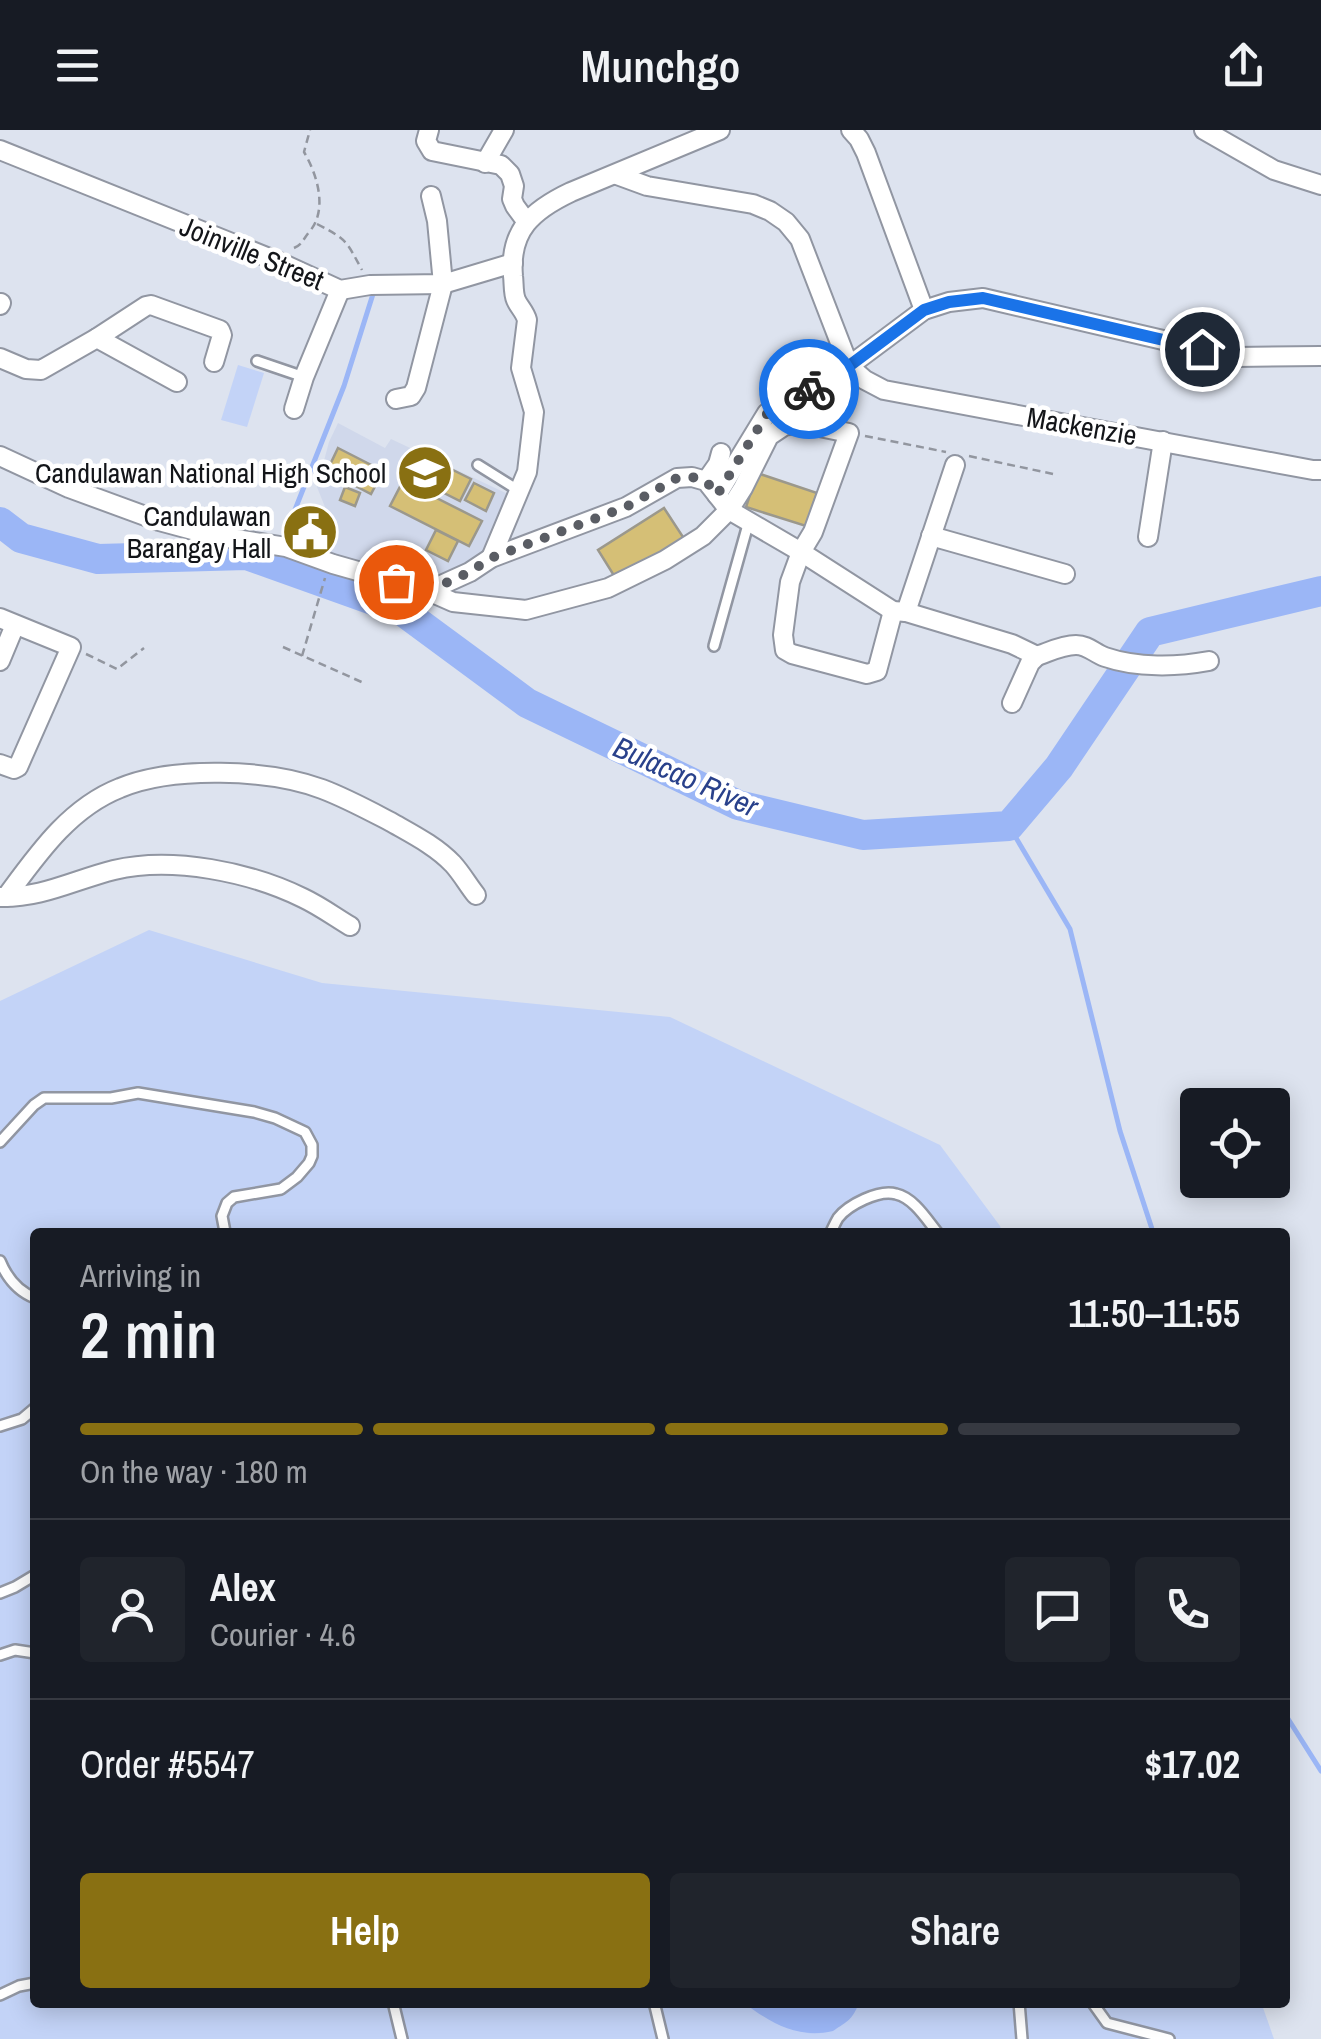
<!DOCTYPE html>
<meta charset="utf-8">
<style>
:root{--surface:#171b24;--page:#20242c;--text:#f1f3f6;--muted:#9ea1a6;--line:#363941;--accent:#897012}
body{margin:0;font-family:"Archivo Narrow",sans-serif;background:var(--page);color:var(--text);height:100vh;display:flex;flex-direction:column;font-size:38px;white-space:nowrap}
*{box-sizing:border-box;margin:0}
p{font-size:32px;color:var(--muted)}
.icon{flex:none;width:55px;height:55px;fill:none;stroke:currentColor;stroke-width:2;stroke-linecap:round;stroke-linejoin:round}
.map{position:relative;flex:1;overflow:hidden}
.sheet{position:absolute;left:30px;top:1098px;width:1260px;height:780px;display:flex;flex-direction:column;background:var(--surface);border-radius:10px;box-shadow:0 5px 25px #0003}
.sheet>*{flex:none}
.buttons{position:absolute;left:1180px;top:958px;display:grid;gap:20px}
.buttons a{display:grid;place-items:center;width:110px;height:110px;border-radius:10px;background:var(--surface);box-shadow:0 5px 25px #0003;font-size:50px}
.pin{position:absolute;display:grid;place-items:center;width:85px;height:85px;color:#fff;margin:-42px;border:5px solid #fff;border-radius:50%;box-shadow:0 2px 10px #0007}
.courier{position:absolute;display:grid;place-items:center;width:100px;height:100px;margin:-50px;border:8px solid #1a73e8;border-radius:50%;background:#fff;color:#222;box-shadow:0 2px 12px #0007}
.summary em{font-style:normal;font-weight:600}
.summary div{display:flex;flex-direction:column-reverse}
.summary{display:flex;align-items:center;justify-content:space-between;height:170px;padding:0 50px}
h1{font-size:65px;font-weight:600;line-height:75px}
.bar{display:grid;grid-template-columns:repeat(4,1fr);gap:15px 10px;align-content:center;height:120px;padding:0 50px}
.bar i{height:12px;border-radius:8px;background:var(--line)}
.bar .on{background:var(--accent)}
.bar p{grid-column:span 4}
.line{display:flex;align-items:center;gap:25px;padding:0 50px;border-top:2px solid var(--line)}
.line div{flex:1}
.round{display:grid;place-items:center;flex:none;width:105px;height:105px;border-radius:10px;background:var(--page)}
.cta{display:flex;gap:20px;margin-top:auto;padding:20px 50px}
.cta a{flex:1;height:115px;border-radius:10px;background:var(--accent);color:#fff;font-size:40px;font-weight:600;line-height:115px;text-align:center}
.cta a+a{background:var(--page);color:var(--text)}
header{display:flex;justify-content:space-between;align-items:center;height:130px;padding:0 50px;background:var(--surface);font-size:45px;font-weight:600}
.map>svg:first-child{display:block}
.built{fill:#d0d8eb}
.green{fill:#c3d3f7}
.water{fill:#9bb6f6}
.lines{fill:none;stroke-linecap:round;stroke-linejoin:round}
.stream{stroke:#9bb6f6;stroke-width:5}
.river{stroke:#9bb6f6;stroke-width:30}
.building{fill:#d5bf76;stroke:#9b988c;stroke-width:2.5}
.lane-casing{stroke:#9196a2;stroke-width:14}
.street-casing{stroke:#9196a2;stroke-width:22}
.path{stroke:#92969f;stroke-width:2.5;stroke-dasharray:8 5;stroke-linecap:butt}
.lane{stroke:#fff;stroke-width:9}
.street{stroke:#fff;stroke-width:18}
.done{stroke:#5a5d64;stroke-width:10;stroke-dasharray:0 18}
.route{stroke:#1a73e8;stroke-width:12}
.labels{text-anchor:middle;dominant-baseline:central;stroke-width:9;stroke-linejoin:round;paint-order:stroke}
.street-label{font-size:28px;fill:#131519;stroke:#fff}
.poi-label{font-size:28px;fill:#131519;stroke:#fff;text-anchor:end}
.water-label{font-size:30px;font-style:italic;fill:#29418b;stroke:#fff}
</style>
<header><svg class="icon" aria-label="menu" viewBox="0 0 24 24"><path d="M4 6h16M4 12h16M4 18h16"/></svg>Munchgo<svg class="icon" aria-label="share" viewBox="0 0 24 24"><path d="M12 15V3M7 8l5-5 5 5M5 13v7h14v-7"/></svg></header>
<div class="map">
<svg width="1321" height="1909" viewBox="0 0 1321 1909">
<rect width="100%" height="100%" fill="#dde3ef"/>
<!-- built -->
<path class="built" d="M338,293L385,318L391,309L514,367L485,426L460,441L417,454L314,422L329,387L317,357L329,312Z"/>
<!-- green -->
<g class="green">
<path d="M238,235L264,243L247,297L221,290Z"/>
<path d="M149,800L322,853L670,887L940,1015L1000,1096L1002,1102H35V1872H1261L1274,1909H0V871Z"/>
</g>
<!-- water -->
<path class="water" d="M744,1873H859C852,1890 848,1891 833,1901C798,1909 772,1894 744,1873Z"/>
<g class="lines">
<!-- stream -->
<g class="stream">
<path d="M283,410L344,256L373,164"/>
<path d="M274,435L279,420"/>
<path d="M1009,696L1070,799L1120,1001L1153,1102"/>
<path d="M1285,1584L1321,1641"/>
</g>
<!-- river -->
<path class="river" d="M0,392L21,408L98,429L247,425L401,480L527,573L738,675L863,705L1009,696L1059,637L1150,502L1321,461"/>
</g>
<!-- building -->
<g class="building">
<path d="M338,318L383,341L371,364L327,341Z"/>
<path d="M417,324L446,338L434,362L405,348Z"/>
<path d="M451,339L471,349L460,371L440,361Z"/>
<path d="M757,343L817,363L806,396L746,377Z"/>
<path d="M403,351L482,391L469,416L390,376Z"/>
<path d="M474,353L494,363L486,381L465,370Z"/>
<path d="M345,357L360,363L355,376L340,370Z"/>
<path d="M664,378L685,410L618,452L598,420Z"/>
<path d="M308,382L326,389L313,421L295,415Z"/>
<path d="M436,400L458,411L448,431L426,420Z"/>
</g>
<g class="lines">
<!-- lane casing -->
<g class="lane-casing">
<g id="lane">
<path d="M257,231L304,247"/>
<path d="M478,335L518,360"/>
<path d="M714,516L749,391"/>
<path d="M0,1012L34,975L44,968H111L138,963L254,982L275,988L305,1002L312,1015V1026L309,1033L297,1047L281,1059L234,1067L227,1073L222,1086L225,1102"/>
<path d="M831,1102C833,1098 835,1093 838,1088C848,1075 879,1059 896,1064C914,1068 927,1090 937,1102"/>
<path d="M0,1131C7,1148 17,1161 35,1168"/>
<path d="M0,1296L22,1289L35,1278"/>
<path d="M0,1463L15,1457L35,1445"/>
<path d="M0,1525L15,1520L35,1523"/>
<path d="M0,1865L19,1856L35,1853"/>
<path d="M393,1872L402,1909"/>
<path d="M654,1872L663,1909"/>
<path d="M1019,1872L1022,1909"/>
<path d="M1092,1872L1107,1893L1169,1909"/>
</g>
</g>
<!-- street casing -->
<g class="street-casing">
<g id="street">
<path d="M429,0L426,11L432,21L501,35L510,44L514,56L512,69L515,76L526,91"/>
<path d="M851,0L859,9L866,23L924,180"/>
<path d="M1204,0L1274,40L1321,55"/>
<path d="M0,20L279,132L340,160L370,155L443,154L513,133"/>
<path d="M485,33L504,0"/>
<path d="M617,45L647,56L753,74L770,81L786,92L800,109L849,236L865,250L884,260L1313,340H1321"/>
<path d="M0,175L1,173"/>
<path d="M97,208L146,176L151,175L220,200L222,205L214,232"/>
<path d="M0,228L26,239L41,240L97,208L177,252"/>
<path d="M396,269L411,266L416,258L443,154L437,91L431,66"/>
<path d="M294,279L304,247L340,160"/>
<path d="M0,326L69,358L159,391L211,405L286,417L333,434L428,461L453,472L526,480L608,458L665,430L703,406L729,380L743,358L769,306L784,296L800,293L849,303L813,402L801,422L790,452L783,505L785,520L792,524L867,544L877,541L893,481"/>
<path d="M706,351L718,334L721,323"/>
<path d="M717,365L767,283L849,236L924,180L949,172L983,168L1236,227L1321,226"/>
<path d="M931,406L1065,444"/>
<path d="M1148,407L1163,311"/>
<path d="M491,428L527,342L534,282L521,238L527,190C525,182 519,177 516,170C513,163 514,153 513,146C509,100 533,80 571,62L720,0"/>
<path d="M428,461L470,442L491,428L626,377L677,348L692,347L706,351L729,380L801,422L893,481L906,482L1012,514L1037,526L1030,533L1012,573"/>
<path d="M906,482L955,335"/>
<path d="M0,488L71,517L18,637L14,639L0,634"/>
<path d="M1037,526C1049,522 1062,515 1076,515C1088,515 1094,523 1105,527C1137,538 1177,537 1209,531"/>
<path d="M0,531L15,495"/>
<path d="M0,767C42,768 74,750 114,740C172,726 250,742 303,768C320,776 335,787 350,796"/>
<path d="M6,767C37,725 69,678 120,658C172,636 269,639 322,659C346,668 368,680 391,692C412,704 436,716 453,734C462,744 468,755 476,765"/>
</g>
</g>
<!-- path -->
<g class="path">
<path d="M317,94C348,110 346,111 362,140"/>
<path d="M294,118C303,114 303,109 310,101C328,79 317,44 304,22L310,0"/>
<path d="M865,306L946,322"/>
<path d="M969,326L1053,344"/>
<path d="M283,517L366,554"/>
<path d="M86,524L117,539L144,518"/>
<path d="M302,526L325,448"/>
</g>
<!-- lane -->
<use href="#lane" class="lane"/>
<!-- street -->
<use href="#street" class="street"/>
</g>
<g class="lines">
<!-- done -->
<path class="done" d="M396,452L428,461L470,442L491,428L626,377L677,348L692,347L706,351L717,365L767,284L809,259"/>
<!-- route -->
<path class="route" d="M809,259L849,236L924,180L949,172L983,168L1202,219"/>
</g>
<!-- icons -->
<defs>
<g id="school-disc" transform="scale(2.875)"><circle r="9.5" fill="#897012" stroke="#fff"/><path d="M0-5L7-2L0 1L-7-2ZM-4 1L0 2.5L4 1V4Q0 6-4 4Z" fill="#fff"/></g>
<g id="civic-disc" transform="scale(2.875)"><circle r="9.5" fill="#897012" stroke="#fff"/><path d="M-.6-6.5H3V-4.5H.6V-3L4-1V1h2V6H-6V1h2V-1L-.6-3ZM-1.2 2.5V6h2.4V2.5Z" fill="#fff"/></g>
</defs>
<g fill-rule="evenodd">
<use href="#school-disc" x="425" y="343"/>
<use href="#civic-disc" x="310" y="402"/>
</g>
<g class="labels">
<!-- street labels -->
<g class="street-label">
<text transform="translate(252 123) rotate(22)">Joinville Street</text>
<text transform="translate(1082 296) rotate(10)">Mackenzie</text>
</g>
<!-- poi labels -->
<g class="poi-label">
<text x="386" y="343">Candulawan National High School</text>
<text x="271" y="386">Candulawan<tspan x="271" dy="32">Barangay Hall</tspan></text>
</g>
<!-- water labels -->
<g class="water-label">
<text transform="translate(686 646) rotate(24)">Bulacao River</text>
</g>
</g>
</svg>
<div class="buttons">
<a><svg class="icon" aria-label="locate" viewBox="0 0 24 24"><circle cx="12" cy="12" r="6"/><path d="M12 2v4M12 18v4M2 12h4M18 12h4"/></svg></a>
</div>
<div class="pin" style="left:396px;top:452px;background:#ea580c"><svg class="icon" aria-label="bag" viewBox="0 0 24 24"><path d="M5 8h14l-1 12H6zM9 8a3 3 0 0 1 6 0"/></svg></div>
<div class="pin" style="left:1202px;top:219px;background:#1f2937"><svg class="icon" aria-label="home" viewBox="0 0 24 24"><path d="M3 11l9-7 9 7M6 9v11h12V9"/></svg></div>
<div class="courier" style="left:809px;top:259px"><svg class="icon" aria-label="bike" viewBox="0 0 24 24"><circle cx="6" cy="16" r="4"/><circle cx="18" cy="16" r="4"/><path d="M6 16l4-8h5l3 8M10 8l3 8H6M13 5h3"/></svg></div>
<section class="sheet">
<div class="summary"><div><h1>2 min</h1><p>Arriving in</p></div><em>11:50–11:55</em></div>
<div class="bar"><i class="on"></i><i class="on"></i><i class="on"></i><i></i><p>On the way · 180 m</p></div>
<div class="line" style="height:180px"><a class="round"><svg class="icon" aria-label="person" viewBox="0 0 24 24"><circle cx="12" cy="8" r="4"/><path d="M4 21q1-7 8-7t8 7"/></svg></a><div><b>Alex</b><p>Courier · 4.6</p></div><a class="round"><svg class="icon" aria-label="chat" viewBox="0 0 24 24"><path d="M4 5h16v11H9l-5 4z"/></svg></a><a class="round"><svg class="icon" aria-label="phone" viewBox="0 0 24 24"><path d="M5 4h4l2 5-3 2q2 4 5 5l2-3 5 2v4C11 20 4 13 5 4z"/></svg></a></div>
<div class="line" style="height:130px"><div>Order #5547</div><b>$17.02</b></div>
<div class="cta"><a>Help</a><a>Share</a></div>
</section>
</div>
